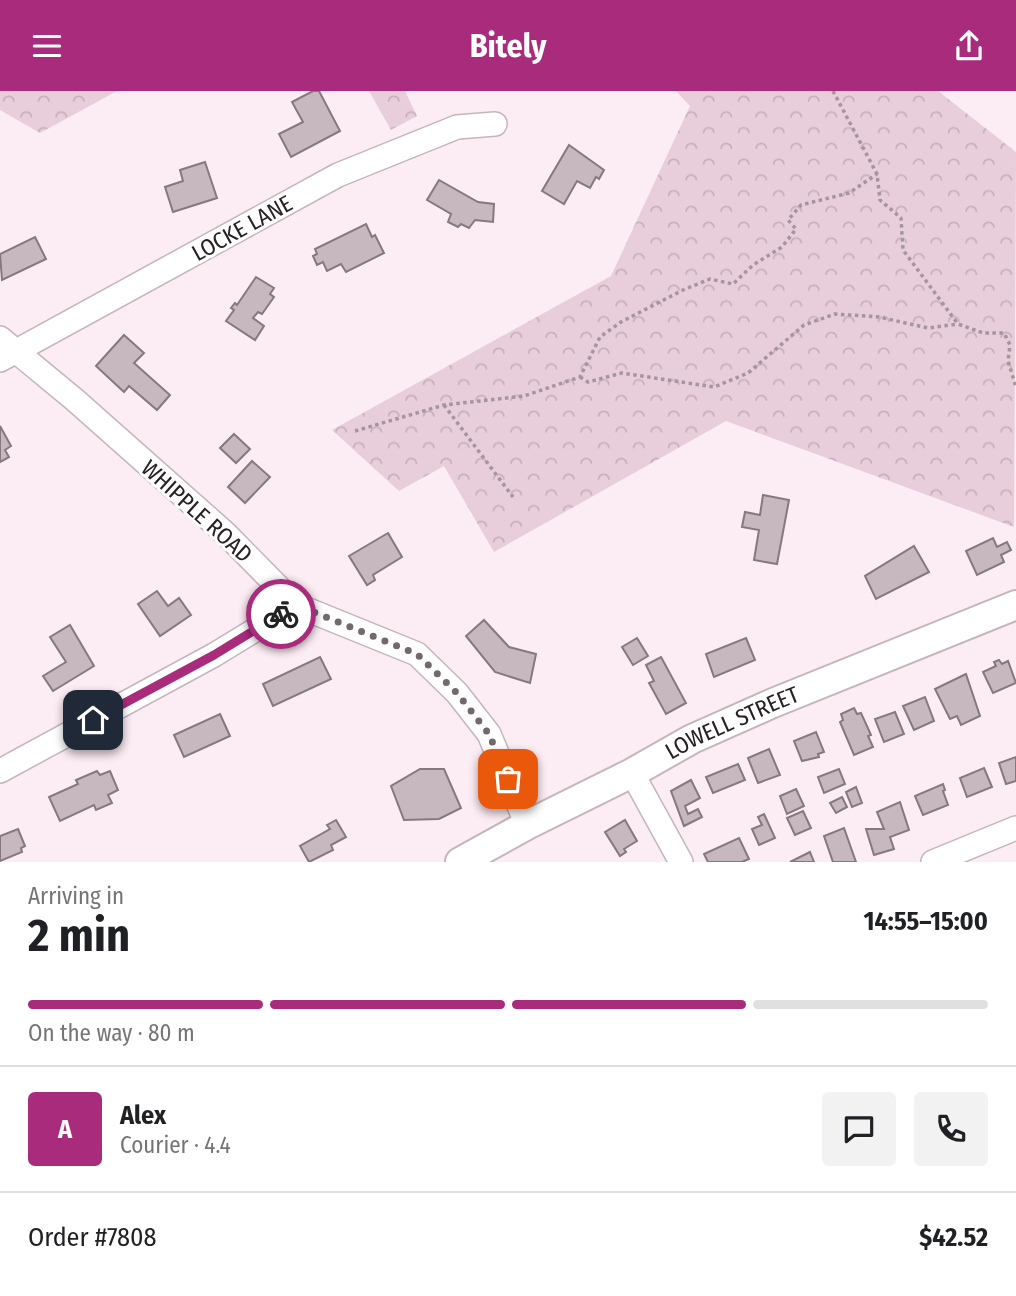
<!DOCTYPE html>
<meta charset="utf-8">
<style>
:root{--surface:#fff;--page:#f2f2f2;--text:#202124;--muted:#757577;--line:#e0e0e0;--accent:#a92b7c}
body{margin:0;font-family:"Fira Sans Condensed",sans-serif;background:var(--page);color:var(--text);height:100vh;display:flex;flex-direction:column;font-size:26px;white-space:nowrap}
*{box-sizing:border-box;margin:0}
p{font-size:23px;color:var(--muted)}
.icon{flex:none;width:38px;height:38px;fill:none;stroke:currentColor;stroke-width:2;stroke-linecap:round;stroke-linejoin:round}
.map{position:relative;height:771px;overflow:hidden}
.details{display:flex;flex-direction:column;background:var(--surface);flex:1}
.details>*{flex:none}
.pin{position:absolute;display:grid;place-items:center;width:60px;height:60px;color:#fff;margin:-30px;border-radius:14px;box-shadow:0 4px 10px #0006}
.courier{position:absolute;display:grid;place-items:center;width:70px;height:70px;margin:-35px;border:5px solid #a92b7c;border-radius:50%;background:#fff;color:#222;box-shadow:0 2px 9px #0007}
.overview em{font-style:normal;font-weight:700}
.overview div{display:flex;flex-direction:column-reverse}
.overview{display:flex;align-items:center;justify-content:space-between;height:119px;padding:0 28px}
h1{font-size:46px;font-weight:700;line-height:52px}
.bar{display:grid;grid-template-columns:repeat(4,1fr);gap:10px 7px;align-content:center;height:84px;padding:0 28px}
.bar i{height:9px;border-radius:5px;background:var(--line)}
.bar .current{background:var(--accent)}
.bar p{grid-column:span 4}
.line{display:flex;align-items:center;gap:18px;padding:0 28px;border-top:2px solid var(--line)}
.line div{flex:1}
.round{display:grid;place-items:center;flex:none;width:74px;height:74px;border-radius:7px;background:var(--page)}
header{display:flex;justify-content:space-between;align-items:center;height:91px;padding:0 28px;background:var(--accent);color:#fff;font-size:32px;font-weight:700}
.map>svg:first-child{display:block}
.forest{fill:url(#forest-crowns)}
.building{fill:#c7b8bf;stroke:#86787f;stroke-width:2}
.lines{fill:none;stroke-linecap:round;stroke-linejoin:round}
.minor-casing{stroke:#c5b5bd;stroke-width:26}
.major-casing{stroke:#c5b5bd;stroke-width:32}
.path{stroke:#a3979d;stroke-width:3.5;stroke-dasharray:3.5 3.5;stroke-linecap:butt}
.minor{stroke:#fff;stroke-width:23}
.major{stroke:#fff;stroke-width:28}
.done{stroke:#72686d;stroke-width:7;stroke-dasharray:0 12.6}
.route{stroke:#a92b7c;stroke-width:9}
.labels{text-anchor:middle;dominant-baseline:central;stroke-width:6;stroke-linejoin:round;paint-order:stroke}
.street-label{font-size:23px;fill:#272124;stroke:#fefefe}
</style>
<header><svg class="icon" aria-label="menu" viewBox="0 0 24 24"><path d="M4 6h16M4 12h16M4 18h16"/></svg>Bitely<svg class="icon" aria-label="share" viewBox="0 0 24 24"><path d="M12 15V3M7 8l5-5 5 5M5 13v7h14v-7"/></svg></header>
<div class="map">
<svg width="1016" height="771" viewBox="0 0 1016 771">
<defs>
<pattern id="forest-crowns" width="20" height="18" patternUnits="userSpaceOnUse" patternTransform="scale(1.75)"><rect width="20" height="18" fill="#e8cddb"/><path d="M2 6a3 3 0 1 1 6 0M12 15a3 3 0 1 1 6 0" fill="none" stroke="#c7b0bc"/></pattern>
</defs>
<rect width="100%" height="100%" fill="#fcecf4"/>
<!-- forest -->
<g class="forest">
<path d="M0,0H117L40,42L0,19Z"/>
<path d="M369,0H405L417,25L391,39Z"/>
<path d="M676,0H938L1016,61L1014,436L726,330L494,461L444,375L399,400L332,339L611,185L690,15Z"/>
</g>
<!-- building -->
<g class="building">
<path d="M313,0H319L340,40L291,66L279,43L303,31L292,11Z"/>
<path d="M569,54L604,79L599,88L596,86L590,97L577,90L564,113L542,100Z"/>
<path d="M205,71L217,107L173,121L165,96L183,90L180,79Z"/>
<path d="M439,89L478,111L494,113L493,131L475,129L469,137L461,133L458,136L448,131L451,123L427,109Z"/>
<path d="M366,133L372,146L375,144L384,162L346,181L341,173L327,180L323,171L317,174L313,165L317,163L315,158Z"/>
<path d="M35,146L46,168L2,189L0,163Z"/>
<path d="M256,186L274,197L270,203L274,206L262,223L258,221L253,227L264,235L255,249L226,230L234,219L231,217L235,212L237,214Z"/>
<path d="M124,244L144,262L134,272L170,304L157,319L129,295L124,301L96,275Z"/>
<path d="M0,335L11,355L5,359L9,366L0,371Z"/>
<path d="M234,343L250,358L236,372L220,357Z"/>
<path d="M252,370L270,386L245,412L228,396Z"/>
<path d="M763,404L789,409L777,473L754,469L759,439L742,436L745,421L760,424Z"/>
<path d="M388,442L402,466L373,484L375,489L367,494L349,465Z"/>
<path d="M993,447L997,456L1007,451L1011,459L1001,464L1004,471L977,484L966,460Z"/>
<path d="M914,455L929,481L876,508L865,485Z"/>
<path d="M157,500L168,515L179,507L191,524L160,545L138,513Z"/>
<path d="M484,529L509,556L536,563L530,592L495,581L466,545Z"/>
<path d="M70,534L94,575L53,600L43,585L66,571L50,546Z"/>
<path d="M637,547L648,565L633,574L622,556Z"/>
<path d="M746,547L755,569L714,586L706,563Z"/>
<path d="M320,566L331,588L273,615L263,593Z"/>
<path d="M661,566L686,612L666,623L649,592L654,590L646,574Z"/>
<path d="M999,569L1002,573L1008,570L1016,592L993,602L983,581L996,575L994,571Z"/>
<path d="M966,583L980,625L961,634L957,625L950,628L935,598Z"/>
<path d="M925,606L934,630L914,639L903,615Z"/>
<path d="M854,617L857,623L861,622L871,644L868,645L873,656L854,664L840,631L843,629L841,623Z"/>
<path d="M895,621L904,643L884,651L875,628Z"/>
<path d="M220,623L230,645L184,666L174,644Z"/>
<path d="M816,641L824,661L818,663L819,666L802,670L794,650Z"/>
<path d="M769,658L780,684L758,692L748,667Z"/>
<path d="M1016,666V690L1006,693L999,672Z"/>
<path d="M738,673L745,689L713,702L706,686Z"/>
<path d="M984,677L992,696L967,706L960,687Z"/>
<path d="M420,678H444L461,717L439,728L404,729L391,695Z"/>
<path d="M839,678L845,693L824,702L818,686Z"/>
<path d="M97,680L100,684L110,680L118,699L108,704L112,712L96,719L94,714L60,730L49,706L78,693L76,689Z"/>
<path d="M691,689L700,707L685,715L688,723L698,718L702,726L684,735L671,700Z"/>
<path d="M943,693L945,699L943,700L948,714L923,724L915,705Z"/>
<path d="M856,696L862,712L852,716L846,701Z"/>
<path d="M796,698L804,715L787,723L780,705Z"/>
<path d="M842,706L847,716L836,722L830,712Z"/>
<path d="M900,711L909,739L890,746L894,758L874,764L866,738H884L877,721Z"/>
<path d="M803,720L811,737L795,744L787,727Z"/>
<path d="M764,723L775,747L759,754L752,738L762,734L758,726Z"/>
<path d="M336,729L346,746L331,754L333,759L309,771L300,755L330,738L327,734Z"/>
<path d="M625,729L637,750L624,758L626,761L620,765L605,741Z"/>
<path d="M844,737L856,771H833L824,745Z"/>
<path d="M18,738L25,755L21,757L22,761L0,770V745Z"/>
<path d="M739,747L749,768L742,771H708L704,763Z"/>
<path d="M810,761L814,771H790Z"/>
</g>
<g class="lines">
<!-- minor casing -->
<g class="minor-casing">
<g id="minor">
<path d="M0,247L75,309L225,442L296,514L417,563L457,602L489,643L527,734"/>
<path d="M0,269L338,84L457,36L495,33"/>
<path d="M0,680L214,564L296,514"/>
<path d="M632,682L681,771"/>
<path d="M933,771L1016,737"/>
</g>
</g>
<!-- major casing -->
<g class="major-casing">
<g id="major">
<path id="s1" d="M460,771L527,734L632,682L692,648L773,612L1016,514"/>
</g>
</g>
<!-- path -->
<g class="path">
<path d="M833,0L877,83L880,109L901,127L903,159L958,233L983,242H1004L1010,254L1008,270L1016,296"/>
<path d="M580,286L588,291L622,282L714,296L748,282L804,234L835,223L879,226L928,237L958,233"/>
<path d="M444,314L513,406"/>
<path d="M355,340L444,314L524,305L580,286L600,246L621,231L683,199L710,188L733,193L753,174L782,156L796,138L788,129L801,114L849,102L877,83"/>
</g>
<!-- minor -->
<use href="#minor" class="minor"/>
<!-- major -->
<use href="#major" class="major"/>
</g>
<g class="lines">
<!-- done -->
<path class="done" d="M281,523L296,514L417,563L457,602L489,643L508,688"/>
<!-- route -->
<path class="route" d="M93,629L214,564L281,523"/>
</g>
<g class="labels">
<!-- street labels -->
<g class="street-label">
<text transform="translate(242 137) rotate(-29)">LOCKE LANE</text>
<text transform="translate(197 420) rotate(42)">WHIPPLE ROAD</text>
<text stroke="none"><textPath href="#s1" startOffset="306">LOWELL STREET</textPath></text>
</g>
</g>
</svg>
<div class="pin" style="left:508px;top:688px;background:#ea580c"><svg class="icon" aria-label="bag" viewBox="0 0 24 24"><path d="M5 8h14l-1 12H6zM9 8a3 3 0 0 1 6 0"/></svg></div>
<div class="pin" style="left:93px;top:629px;background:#1f2937"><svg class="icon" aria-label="home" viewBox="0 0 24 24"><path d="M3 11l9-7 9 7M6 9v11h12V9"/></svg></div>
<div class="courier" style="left:281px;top:523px"><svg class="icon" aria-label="bike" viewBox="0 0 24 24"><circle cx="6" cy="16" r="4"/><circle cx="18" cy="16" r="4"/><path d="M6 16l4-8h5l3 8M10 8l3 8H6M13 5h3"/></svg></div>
</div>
<section class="details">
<div class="overview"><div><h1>2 min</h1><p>Arriving in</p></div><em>14:55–15:00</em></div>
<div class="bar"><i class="current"></i><i class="current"></i><i class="current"></i><i></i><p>On the way · 80 m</p></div>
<div class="line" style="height:126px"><b class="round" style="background:var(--accent);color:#fff">A</b><div><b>Alex</b><p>Courier · 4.4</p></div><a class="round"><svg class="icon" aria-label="chat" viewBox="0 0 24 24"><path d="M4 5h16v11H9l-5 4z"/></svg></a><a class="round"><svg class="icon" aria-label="phone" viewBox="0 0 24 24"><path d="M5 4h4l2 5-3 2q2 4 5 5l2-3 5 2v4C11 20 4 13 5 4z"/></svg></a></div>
<div class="line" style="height:91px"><div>Order #7808</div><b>$42.52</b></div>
</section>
